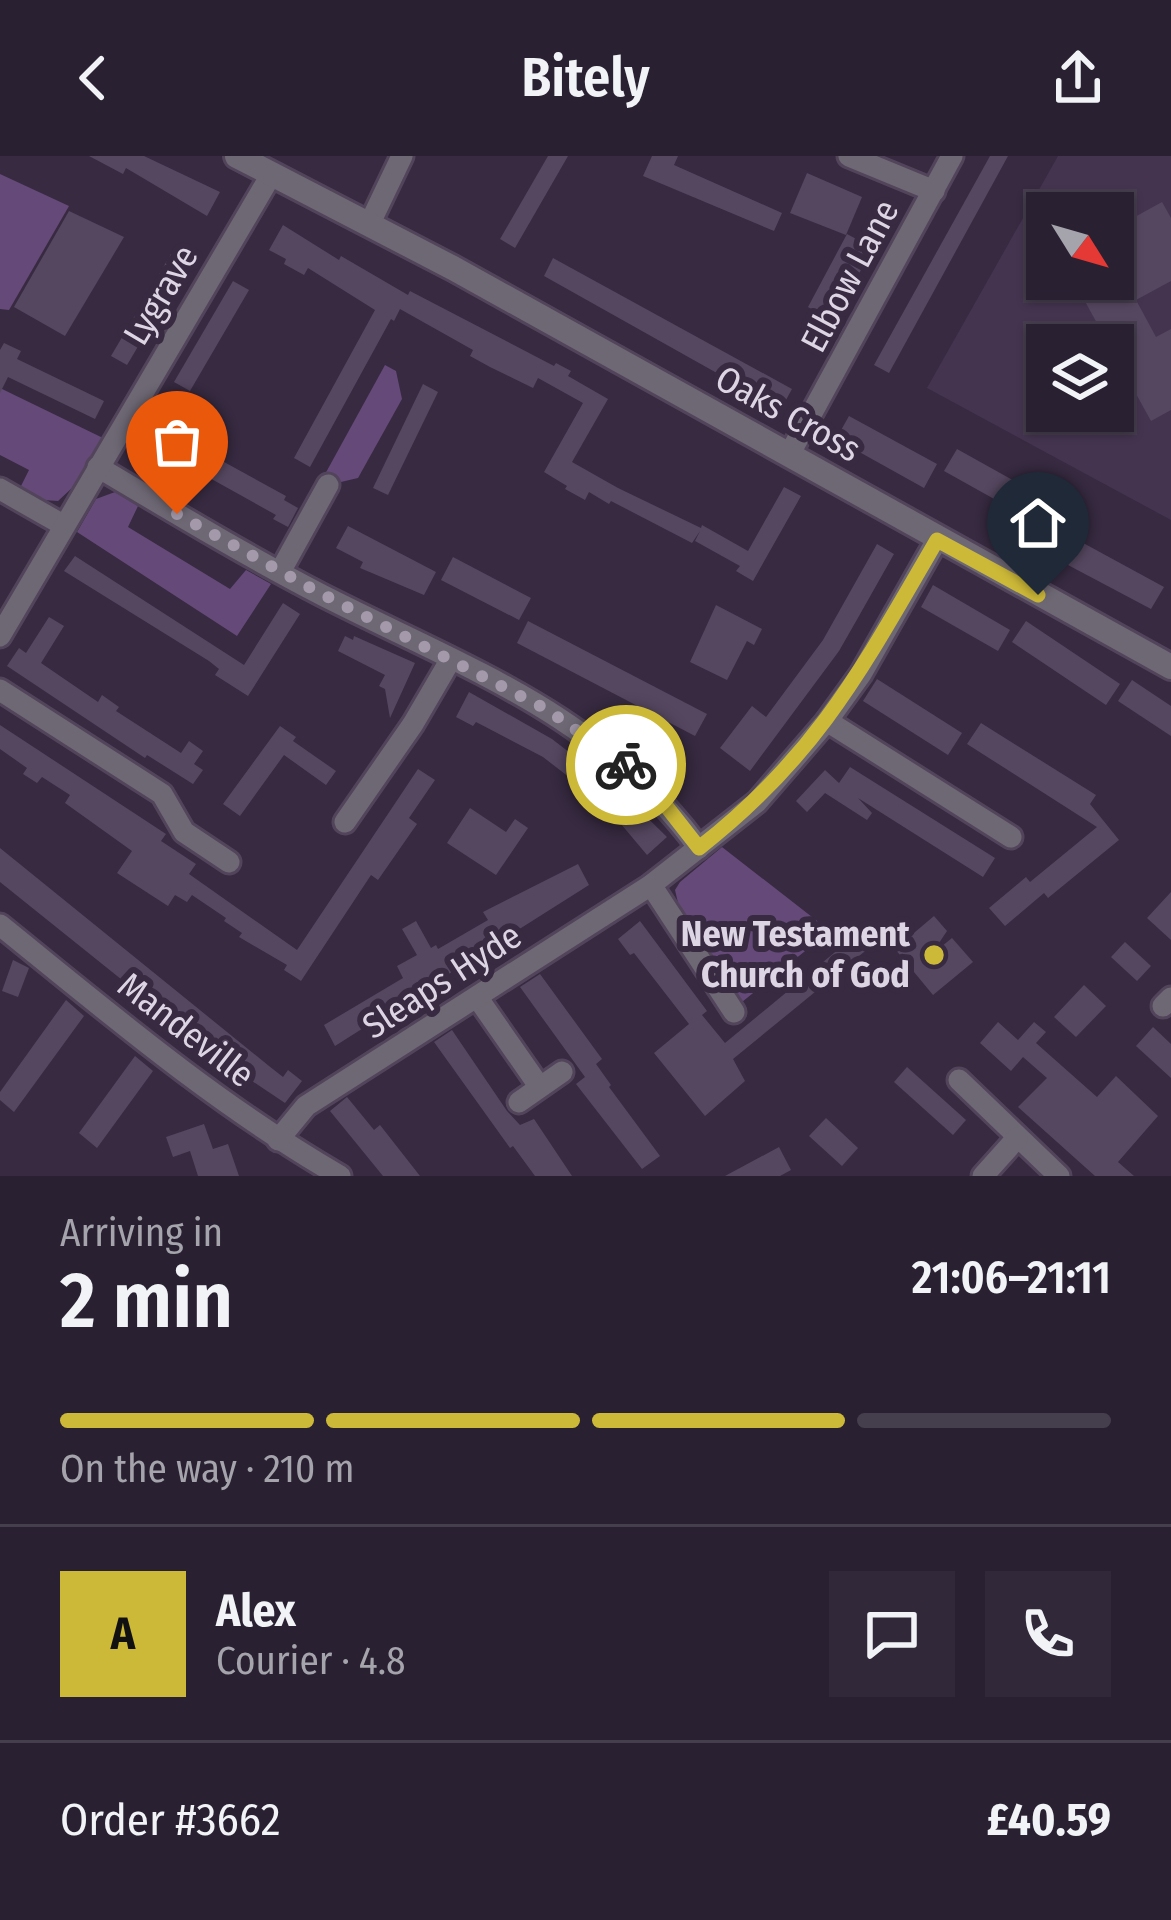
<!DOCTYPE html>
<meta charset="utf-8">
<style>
:root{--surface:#292031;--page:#312839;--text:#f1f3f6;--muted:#a5a3ab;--line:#453e4d;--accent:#cdb938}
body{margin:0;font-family:"Fira Sans Condensed",sans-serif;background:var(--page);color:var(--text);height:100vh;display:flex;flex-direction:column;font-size:45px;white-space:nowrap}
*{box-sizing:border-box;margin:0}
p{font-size:39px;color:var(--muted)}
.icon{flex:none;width:66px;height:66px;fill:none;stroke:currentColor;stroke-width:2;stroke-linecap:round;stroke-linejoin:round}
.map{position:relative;height:1020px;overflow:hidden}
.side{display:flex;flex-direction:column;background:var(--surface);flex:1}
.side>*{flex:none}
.needle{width:78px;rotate:127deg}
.fabs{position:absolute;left:1026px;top:36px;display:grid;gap:24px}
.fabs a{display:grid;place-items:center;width:108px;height:108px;border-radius:0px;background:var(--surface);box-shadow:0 3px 9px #0004,0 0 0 3px var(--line);font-size:60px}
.pin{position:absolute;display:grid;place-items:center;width:102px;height:102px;color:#fff;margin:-123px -51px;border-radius:50% 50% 50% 0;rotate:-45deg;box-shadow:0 0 12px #0007}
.pin .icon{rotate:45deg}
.courier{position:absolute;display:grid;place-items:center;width:120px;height:120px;margin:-60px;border:9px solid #cdb938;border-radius:50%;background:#fff;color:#222;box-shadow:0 3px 15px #0007}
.summary em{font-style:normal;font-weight:600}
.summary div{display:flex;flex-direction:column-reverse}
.summary{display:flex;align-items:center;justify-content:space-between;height:204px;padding:0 60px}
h1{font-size:78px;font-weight:600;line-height:90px}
.bar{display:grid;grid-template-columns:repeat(4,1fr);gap:18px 12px;align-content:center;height:144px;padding:0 60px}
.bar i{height:15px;border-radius:9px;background:var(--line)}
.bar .selected{background:var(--accent)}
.bar p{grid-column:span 4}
.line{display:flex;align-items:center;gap:30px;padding:0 60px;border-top:3px solid var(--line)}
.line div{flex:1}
.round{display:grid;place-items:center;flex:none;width:126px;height:126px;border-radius:0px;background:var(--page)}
header{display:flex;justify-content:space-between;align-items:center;height:156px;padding:0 60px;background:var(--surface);font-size:54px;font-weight:600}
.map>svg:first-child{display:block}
.built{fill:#443450;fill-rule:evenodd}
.green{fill:#654979}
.building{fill:#554760}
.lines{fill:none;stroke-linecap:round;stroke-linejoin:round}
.minor-casing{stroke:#52455b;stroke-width:27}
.tertiary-casing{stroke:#52455b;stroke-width:30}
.minor{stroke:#6e6874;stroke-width:21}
.tertiary{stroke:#6e6874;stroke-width:24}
.done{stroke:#a399ab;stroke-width:12;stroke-dasharray:0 21.6}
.route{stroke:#cdb938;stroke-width:15}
.poi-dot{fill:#cdb938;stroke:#372a41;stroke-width:4.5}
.labels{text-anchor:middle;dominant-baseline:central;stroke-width:12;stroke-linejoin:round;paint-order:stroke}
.street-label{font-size:36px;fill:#ddd5e4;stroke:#372a41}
.poi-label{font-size:36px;font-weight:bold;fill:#ddd5e4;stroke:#372a41;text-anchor:end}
</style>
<header><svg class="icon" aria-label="back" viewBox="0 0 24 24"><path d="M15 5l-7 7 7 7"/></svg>Bitely<svg class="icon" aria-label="share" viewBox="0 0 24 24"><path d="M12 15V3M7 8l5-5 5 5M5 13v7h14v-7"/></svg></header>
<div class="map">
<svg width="1171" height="1020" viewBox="0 0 1171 1020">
<rect width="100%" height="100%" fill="#372a41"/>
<!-- built -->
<path class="built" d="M1058,0H1171V364L927,232ZM1047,57H1113V123H1047ZM1047,189H1113V255H1047Z"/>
<!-- green -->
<g class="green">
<path d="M0,18L69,50L9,154L0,153Z"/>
<path d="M385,209L396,215L402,243L358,322L328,329L324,320Z"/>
<path d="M0,232L103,282L72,332L58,345L43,344L20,332L29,314L0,299Z"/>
<path d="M115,336L138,350L128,371L230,433L246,414L271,428L237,480L77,376L96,343Z"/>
<path d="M722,691L830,775L742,846L675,758L679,751L675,734L680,726Z"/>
</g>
<!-- building -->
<g class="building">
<path d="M89,0H144L220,36L207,60L126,12L123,18Z"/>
<path d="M548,0H568L515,92L500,83Z"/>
<path d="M652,0H678L674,9L782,57L774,75L643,20Z"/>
<path d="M990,0H1008L889,217L874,209Z"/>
<path d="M807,17L862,41L846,79L790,57Z"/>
<path d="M1162,46L1171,62V125L1136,144L1156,181L1171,173V254L1151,265L1113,196V189H1109L1076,129L1087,123H1113V109L1125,102L1113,73Z"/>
<path d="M69,55L124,81L65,180L14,151Z"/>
<path d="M283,69L339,104L341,100L408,139L410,135L554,210L556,207L571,215L568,220L608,243L572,306L618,332L701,372L702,369L748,395L784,331L801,340L753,425L736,415L740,410L695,385L700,375L692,387L611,345L609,348L589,336L585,344L565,333L567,330L544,316L583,247L538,222L533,232L490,211L470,200L473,194L400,153L394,165L391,163L310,311L294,302L375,154L308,112L304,119L284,108L286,103L269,94Z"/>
<path d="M847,78L873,92L816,196L799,187L816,156L808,151Z"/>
<path d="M171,98L187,108L127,209L111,200Z"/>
<path d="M553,102L792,233L781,253L544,120Z"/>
<path d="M233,125L249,134L190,235L174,226Z"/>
<path d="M4,187L21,195L17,203L104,245L95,263L8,221L0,237V194Z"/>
<path d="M423,228L438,236L388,339L373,332Z"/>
<path d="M849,260L937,308L924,332L836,283Z"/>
<path d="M153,267L286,340L284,344L298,352L288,371L273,363L276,359L143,285Z"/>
<path d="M957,293L1034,336L1021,358L944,315Z"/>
<path d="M1030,358L1164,431L1151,453L1017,382Z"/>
<path d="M348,370L436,416L424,439L360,412L363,406L336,392Z"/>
<path d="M877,388L894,398L859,460L839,495L750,615L720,592L752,550L766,561L823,484Z"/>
<path d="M75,400L244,509L283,447L300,458L248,540L215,519L219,513L209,505L64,415Z"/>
<path d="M453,401L531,442L519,464L441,424Z"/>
<path d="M933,429L1010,474L998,495L921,451Z"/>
<path d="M716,449L762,473L754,489L747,485L727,524L690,506Z"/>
<path d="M49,461L64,470L41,507L98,546L102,539L119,551L116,555L181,597L189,585L203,595L194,608L203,614L193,628L147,599L145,602L7,510L19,492L26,497Z"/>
<path d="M528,465L707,558L695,580L517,487Z"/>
<path d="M1026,465L1120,528L1106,549L1012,486Z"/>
<path d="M345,480L353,484L354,480L415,507L390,562L385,533L379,530L385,519L338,495Z"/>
<path d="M877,523L962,577L948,599L863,545Z"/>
<path d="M1132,524L1171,550V580L1118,545Z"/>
<path d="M469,536L552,583L622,637L667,681L647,699L605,649L543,601L476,566L473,570L456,561Z"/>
<path d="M981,567L1096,639L1090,648L1119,684L1048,742L1044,737L1005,770L989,752L1026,721L1030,726L1097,671L967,588Z"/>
<path d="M0,569L166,678L161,685L196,708L189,718L297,794L418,613L435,624L409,662L417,668L378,724L371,719L301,825L284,814L287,809L239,781L242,777L224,765L226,762L192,739L187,746L175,739L168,750L117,717L132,695L65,647L70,639L42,621L37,627L23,618L27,612L0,593Z"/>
<path d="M280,570L296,581L293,585L336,615L326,629L284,599L240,660L223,648Z"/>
<path d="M850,611L995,702L983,721L858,642L872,657L867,664L825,637L807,656L796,645L825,614L839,627Z"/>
<path d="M470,652L506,676L515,663L528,672L496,719L447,687Z"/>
<path d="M0,692L269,910L283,921L288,914L302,925L285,947L228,909L0,726Z"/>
<path d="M578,708L589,729L335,890L324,869L403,822L397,810L417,799L402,773L416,765L431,792L436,789L438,793L488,764L483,756Z"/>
<path d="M1171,736V784L1147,762Z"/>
<path d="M934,760L947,775L931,799L952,782L973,806L933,839L895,793Z"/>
<path d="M640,765L707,855L702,859L725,887L863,773L875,787L733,903L745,925L705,960L654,897L689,868L634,797L630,799L618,783Z"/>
<path d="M1125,786L1151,810L1137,825L1111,801Z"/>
<path d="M13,804L29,812L18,841L2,835Z"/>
<path d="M540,818L602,903L596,908L611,929L609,931L660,1000L642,1013L576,928L585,921L520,831Z"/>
<path d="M1084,829L1106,850L1076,881L1054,861Z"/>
<path d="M66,844L84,860L14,956L0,944V936Z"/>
<path d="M998,866L1018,884L1034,866L1046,876L1036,887L1097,941L1116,920L1158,960L1118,1006L1134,1020H1095L1018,951L1047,922L1023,901L1011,915L980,887Z"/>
<path d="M1153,871L1171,888V922L1136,890Z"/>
<path d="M452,874L507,955L520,969L534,963L572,1020H535L513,990L510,992L434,886Z"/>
<path d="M135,900L153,915L97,992L79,977Z"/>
<path d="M907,911L966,964L953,979L894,926Z"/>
<path d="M347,941L374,974L380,969L420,1020H383L330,955Z"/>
<path d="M826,962L858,992L842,1010L809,980Z"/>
<path d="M204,968L213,993L228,988L239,1020H198L190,995L173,1001L166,981Z"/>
<path d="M779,991L791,1014L780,1020H725Z"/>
</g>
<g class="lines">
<!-- minor casing -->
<g class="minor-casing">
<g id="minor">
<path d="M849,0L934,35"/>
<path d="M369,69L402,0"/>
<path d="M789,299L952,0"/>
<path d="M98,311C172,355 245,399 322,439C463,511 602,559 699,692"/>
<path d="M0,333L63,369"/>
<path d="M280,416L328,329"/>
<path d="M0,480L271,19"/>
<path d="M0,534L162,638L184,676L229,706"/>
<path d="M827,565L1011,681"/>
<path d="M345,666L413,568L451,503"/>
<path d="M651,729L734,856"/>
<path d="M0,769C110,858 217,949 340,1020"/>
<path d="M477,841L539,930"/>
<path d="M1163,850L1171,842"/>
<path d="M959,924L1059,1020"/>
<path d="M519,946L562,916"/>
<path d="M278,984L306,950L651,729L757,646L827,565L861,518L937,384"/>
<path d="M983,1020L1017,982"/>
</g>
</g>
<!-- tertiary casing -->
<g class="tertiary-casing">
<path id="tertiary" d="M237,0L453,112L1171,511"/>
</g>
<!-- minor -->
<use href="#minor" class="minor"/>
<!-- tertiary -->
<use href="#tertiary" class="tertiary"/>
</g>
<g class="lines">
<!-- done -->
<path class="done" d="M177,358L318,436L546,553L626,609"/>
<!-- route -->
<path class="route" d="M626,609L663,646L699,692C818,599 863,511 937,384L1038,439"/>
</g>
<!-- markers -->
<circle class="poi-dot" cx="934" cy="799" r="12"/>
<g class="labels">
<!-- street labels -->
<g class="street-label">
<text transform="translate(850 120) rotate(-62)">Elbow Lane</text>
<text transform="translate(161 139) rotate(-59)">Lygrave</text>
<text transform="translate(788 258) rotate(29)">Oaks Cross</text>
<text transform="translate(442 825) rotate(-33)">Sleaps Hyde</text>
<text transform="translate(186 874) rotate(38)">Mandeville</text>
</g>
<!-- poi labels -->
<g class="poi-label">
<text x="910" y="778">New Testament<tspan x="910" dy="41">Church of God</tspan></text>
</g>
</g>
</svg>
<div class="fabs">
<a><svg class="needle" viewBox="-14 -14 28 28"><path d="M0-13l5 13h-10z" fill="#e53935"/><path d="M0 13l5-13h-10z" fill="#a5a3ab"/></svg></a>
<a><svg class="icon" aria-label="layers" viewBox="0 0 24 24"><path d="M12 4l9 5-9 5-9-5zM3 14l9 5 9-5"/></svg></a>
</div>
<div class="pin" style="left:177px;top:358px;background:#ea580c"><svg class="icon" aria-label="bag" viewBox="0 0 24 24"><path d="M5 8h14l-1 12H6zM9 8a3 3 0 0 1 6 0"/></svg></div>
<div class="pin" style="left:1038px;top:439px;background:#1f2937"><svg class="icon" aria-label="home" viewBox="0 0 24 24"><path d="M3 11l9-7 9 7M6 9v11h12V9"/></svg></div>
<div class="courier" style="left:626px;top:609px"><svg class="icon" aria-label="bike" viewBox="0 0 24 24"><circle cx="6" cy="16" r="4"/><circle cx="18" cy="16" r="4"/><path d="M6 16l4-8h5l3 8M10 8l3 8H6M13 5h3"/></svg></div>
</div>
<section class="side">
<div class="summary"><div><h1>2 min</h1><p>Arriving in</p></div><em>21:06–21:11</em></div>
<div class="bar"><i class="selected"></i><i class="selected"></i><i class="selected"></i><i></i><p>On the way · 210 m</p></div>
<div class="line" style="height:216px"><b class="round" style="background:var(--accent);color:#111">A</b><div><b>Alex</b><p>Courier · 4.8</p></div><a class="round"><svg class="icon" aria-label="chat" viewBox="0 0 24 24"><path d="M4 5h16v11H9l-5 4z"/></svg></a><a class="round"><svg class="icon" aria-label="phone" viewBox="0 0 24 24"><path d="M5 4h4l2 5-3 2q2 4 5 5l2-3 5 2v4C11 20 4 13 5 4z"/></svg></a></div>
<div class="line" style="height:156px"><div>Order #3662</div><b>£40.59</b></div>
</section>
